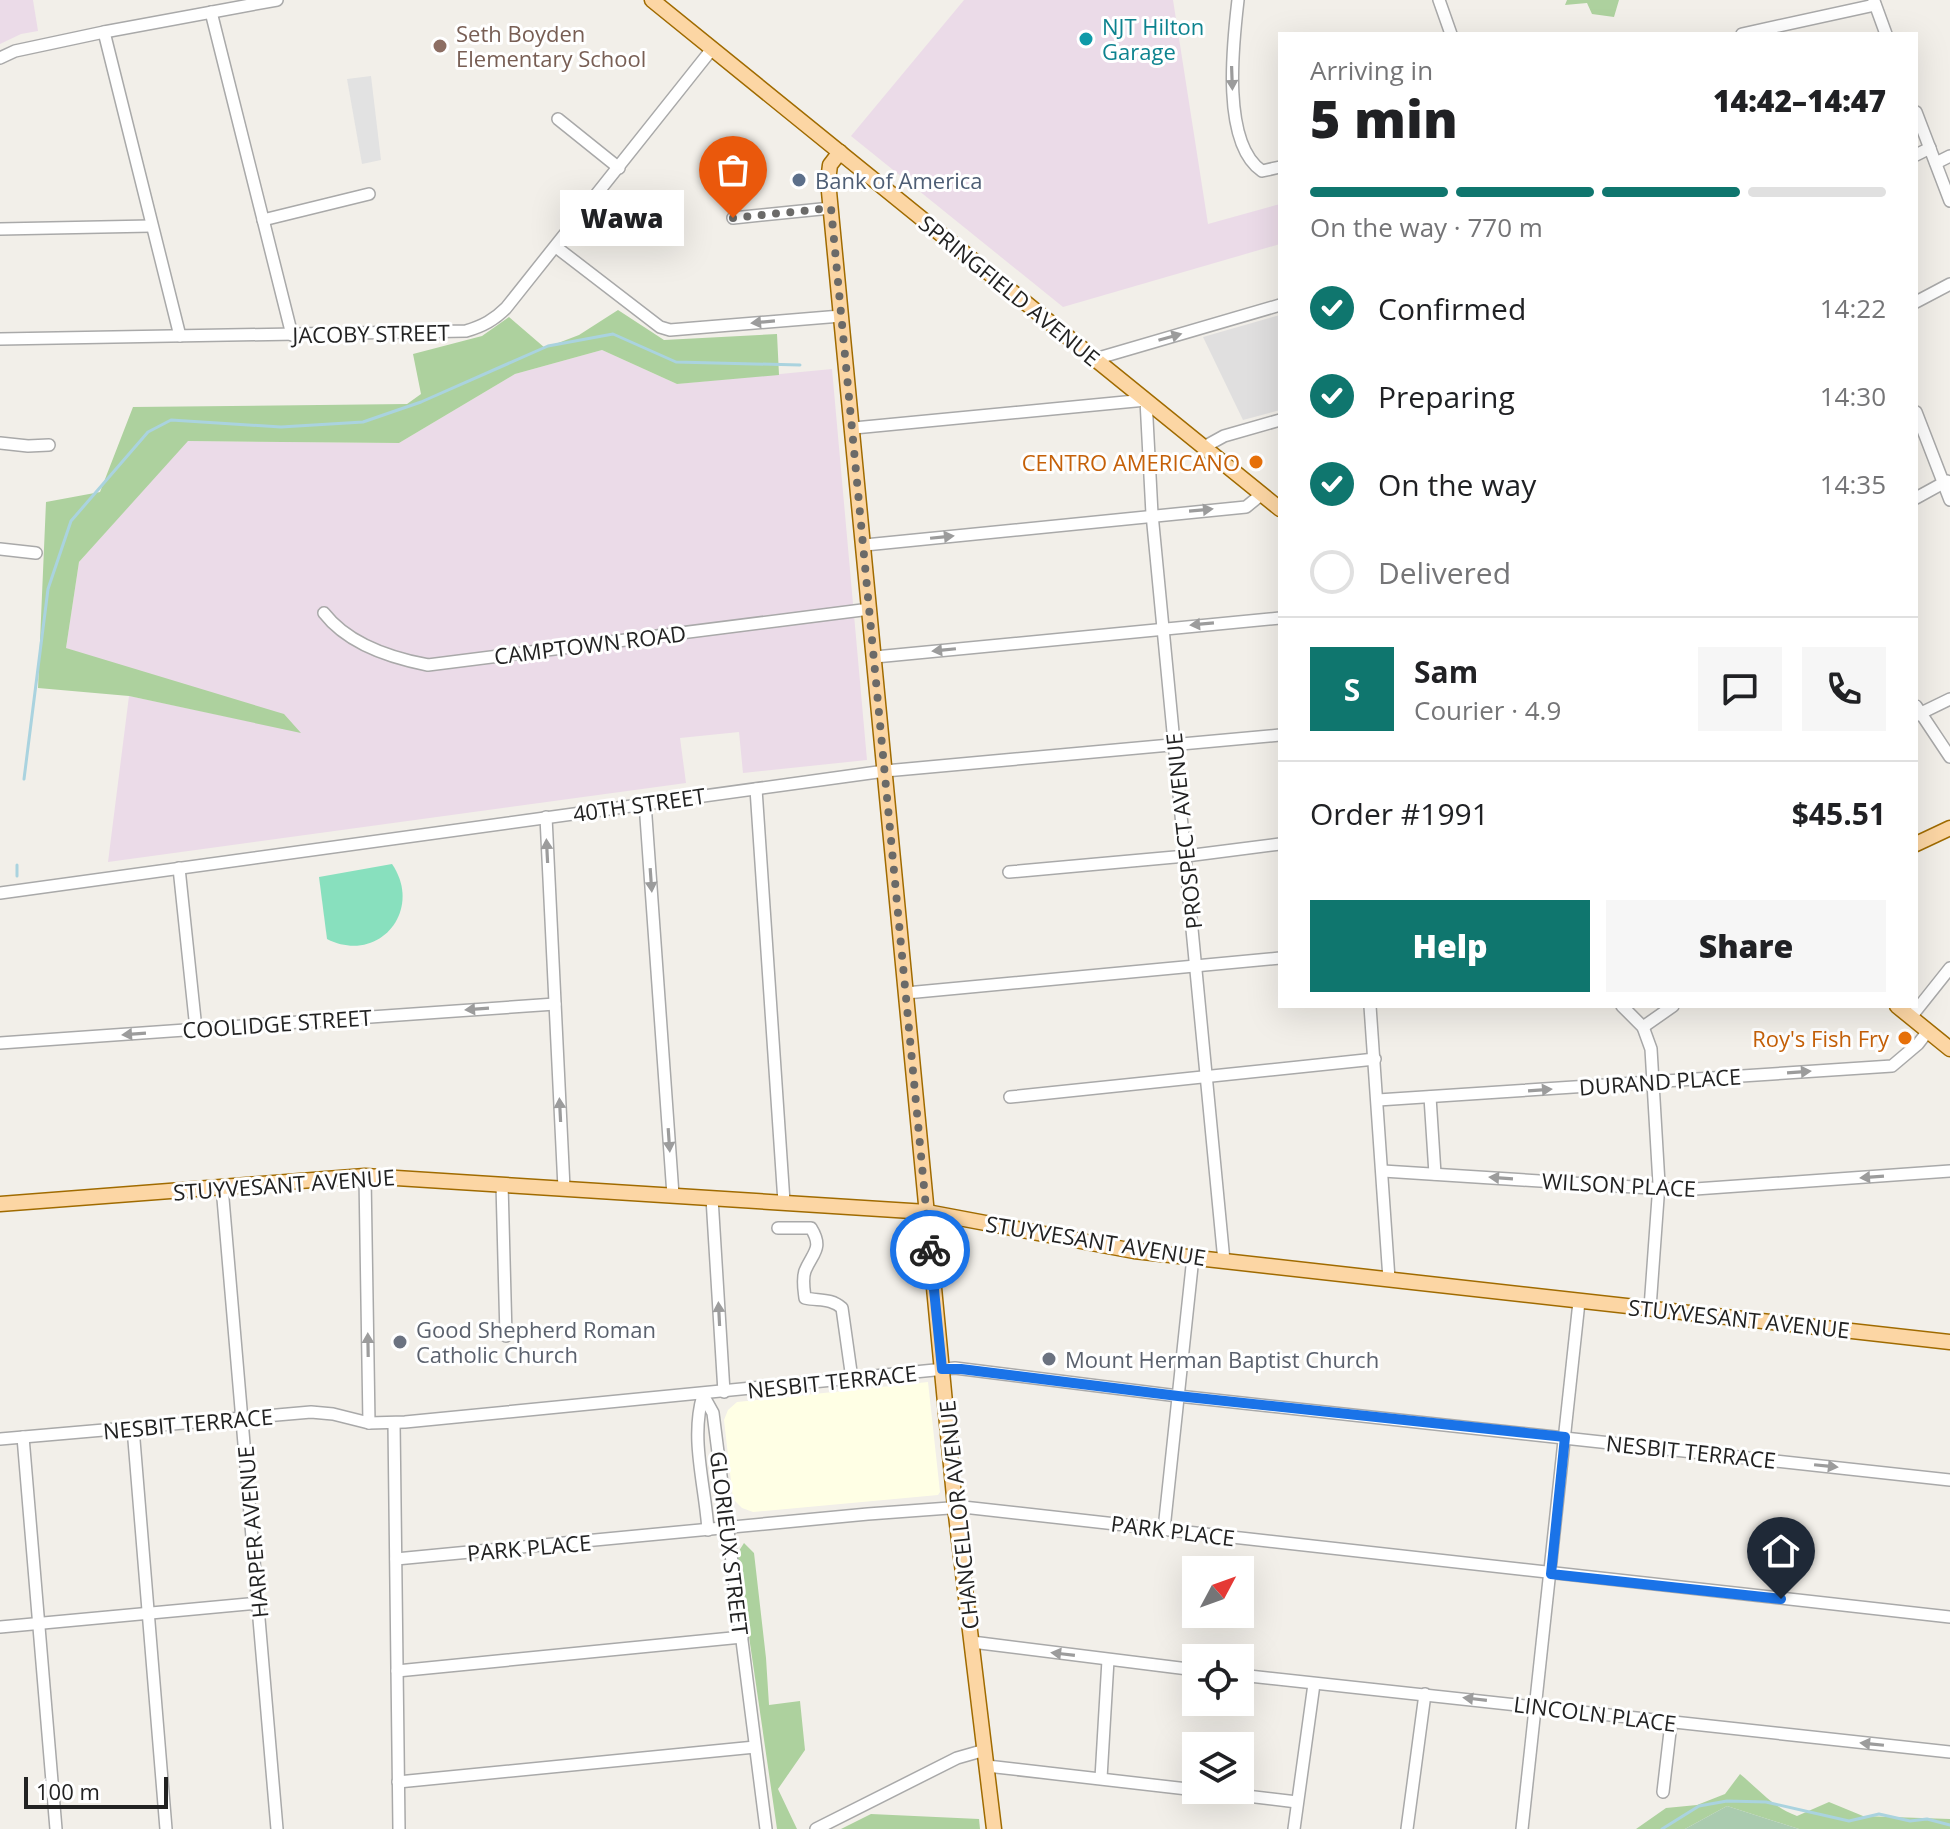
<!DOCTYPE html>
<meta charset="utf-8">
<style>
:root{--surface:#fff;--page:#f6f6f6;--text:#202124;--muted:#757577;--line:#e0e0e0;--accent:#0f766e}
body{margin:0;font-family:"Open Sans",sans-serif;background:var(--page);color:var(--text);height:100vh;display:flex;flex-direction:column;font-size:30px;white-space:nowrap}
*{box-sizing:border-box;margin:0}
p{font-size:26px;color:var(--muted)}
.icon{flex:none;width:44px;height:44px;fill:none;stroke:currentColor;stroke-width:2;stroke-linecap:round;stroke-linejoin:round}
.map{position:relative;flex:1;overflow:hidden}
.side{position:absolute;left:1278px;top:32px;width:640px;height:976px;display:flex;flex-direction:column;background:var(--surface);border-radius:0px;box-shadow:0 8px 32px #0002}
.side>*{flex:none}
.needle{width:52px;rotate:49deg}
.buttons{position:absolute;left:1182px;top:1556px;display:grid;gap:16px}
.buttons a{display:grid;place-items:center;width:72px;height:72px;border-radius:0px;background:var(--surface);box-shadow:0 8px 32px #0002;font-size:40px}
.scale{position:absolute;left:24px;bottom:20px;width:144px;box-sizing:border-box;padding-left:8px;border:4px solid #222;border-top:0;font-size:22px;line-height:28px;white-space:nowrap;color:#222;-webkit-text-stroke:6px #fff;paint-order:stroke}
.pin{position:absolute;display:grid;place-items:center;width:68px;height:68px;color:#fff;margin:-82px -34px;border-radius:50% 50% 50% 0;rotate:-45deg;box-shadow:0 0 8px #0007}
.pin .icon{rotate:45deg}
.courier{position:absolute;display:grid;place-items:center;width:80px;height:80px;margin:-40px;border:6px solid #1a73e8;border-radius:50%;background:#fff;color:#222;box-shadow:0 2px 10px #0007}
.bubble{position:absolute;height:56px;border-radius:0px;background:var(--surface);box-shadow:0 8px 32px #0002;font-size:26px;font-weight:800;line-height:56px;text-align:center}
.headline em{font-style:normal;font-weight:800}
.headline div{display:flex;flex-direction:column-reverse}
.headline{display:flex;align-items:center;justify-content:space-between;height:136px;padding:0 32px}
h1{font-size:52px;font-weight:800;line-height:60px}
.bar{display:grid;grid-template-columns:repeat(4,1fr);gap:12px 8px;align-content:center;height:96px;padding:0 32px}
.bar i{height:10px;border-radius:6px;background:var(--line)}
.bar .current{background:var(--accent)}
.bar p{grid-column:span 4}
.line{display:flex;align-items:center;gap:20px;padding:0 32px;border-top:2px solid var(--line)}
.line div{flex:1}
.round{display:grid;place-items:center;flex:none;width:84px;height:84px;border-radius:0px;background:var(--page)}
ol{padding:0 32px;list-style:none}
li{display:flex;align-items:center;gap:24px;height:88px}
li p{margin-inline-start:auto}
li .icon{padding:8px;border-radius:50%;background:var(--accent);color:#fff;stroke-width:4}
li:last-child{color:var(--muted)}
li i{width:44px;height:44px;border:4px solid var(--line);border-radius:50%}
.button{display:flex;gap:16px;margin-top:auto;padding:16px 32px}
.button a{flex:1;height:92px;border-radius:0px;background:var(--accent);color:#fff;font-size:32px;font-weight:800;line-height:92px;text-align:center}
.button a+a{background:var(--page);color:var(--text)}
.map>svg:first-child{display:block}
.residential{fill:#e0dfdf}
.industrial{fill:#ebdbe8}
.education{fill:#ffffe5}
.forest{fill:#add19e}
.cemetery{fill:#aacbaf}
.pitch{fill:#88e0be}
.parking{fill:#e2e2e2}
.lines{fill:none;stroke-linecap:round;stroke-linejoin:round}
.stream{stroke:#aad3df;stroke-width:3}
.minor-casing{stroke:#a9a9a9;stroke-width:14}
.major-casing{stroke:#a06b00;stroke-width:17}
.minor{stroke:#fff;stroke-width:11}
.major{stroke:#fcd6a4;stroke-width:14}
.oneway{fill:#9c9c9c}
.done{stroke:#6b6a68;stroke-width:8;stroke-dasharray:0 14.4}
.route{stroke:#1a73e8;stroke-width:10}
.culture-dot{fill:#0f9aa8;stroke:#fff;stroke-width:3}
.education-dot{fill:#8d6e63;stroke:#fff;stroke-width:3}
.service-dot{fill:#5c6f8a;stroke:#fff;stroke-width:3}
.food-dot{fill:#e8710a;stroke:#fff;stroke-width:3}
.worship-dot{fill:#6b7280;stroke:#fff;stroke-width:3}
.labels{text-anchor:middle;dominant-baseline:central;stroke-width:6;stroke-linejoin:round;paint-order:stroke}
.culture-label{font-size:22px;fill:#0d838f;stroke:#fff;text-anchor:start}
.education-label{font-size:22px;fill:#785e54;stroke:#fff;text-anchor:start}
.service-label{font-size:22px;fill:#4e5e75;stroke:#fff;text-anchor:start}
.street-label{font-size:22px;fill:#222;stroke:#fff}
.food-label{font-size:22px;fill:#c56008;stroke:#fff;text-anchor:end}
.worship-label{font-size:22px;fill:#5b616d;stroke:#fff;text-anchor:start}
</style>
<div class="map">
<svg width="1950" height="1829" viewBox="0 0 1950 1829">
<rect width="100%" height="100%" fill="#f2efe9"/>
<!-- residential -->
<path class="residential" d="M1280,315V410L1243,420L1203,337Z"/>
<!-- industrial -->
<g class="industrial">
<path d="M0,0H33L38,31L21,34L0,44Z"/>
<path d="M964,0H1173L1208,224L1280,204V244L1063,307L851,136Z"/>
<path d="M602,350L677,384L832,369L867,760L743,773L739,732L680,738L686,783L108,862L129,696L300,732L66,648L79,562L187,441L399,443L515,374Z"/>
</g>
<!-- education -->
<path class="education" d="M928,1382L940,1492L938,1495L753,1512L742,1508L733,1499L724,1420L728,1410L737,1402Z"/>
<!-- forest -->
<g class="forest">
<path d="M1567,0H1619L1614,17L1592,14L1587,3L1565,5Z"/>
<path d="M618,310L664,340L777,334L779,375L677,384L602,350L515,374L399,443L188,441L79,562L66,648L284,714L301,733L129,696L38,688L46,502L100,492L133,407L407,404L421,394L413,354L482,336L509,317L545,348L579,335Z"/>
<path d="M744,1543L754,1553L766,1658L769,1705L800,1701L805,1750L778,1789L797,1829H777L737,1554Z"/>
<path d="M1740,1774C1761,1791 1771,1806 1797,1816L1829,1802L1863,1816L1950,1819V1829H1799L1727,1806L1685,1829H1636L1666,1808L1697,1805L1725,1794Z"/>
<path d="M871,1814L979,1819L980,1829H841Z"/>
</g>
<!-- cemetery -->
<path class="cemetery" d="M1727,1806L1799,1829H1685Z"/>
<!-- pitch -->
<path class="pitch" d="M392,864C424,911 378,965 327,939L319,877Z"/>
<!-- parking -->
<path class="parking" d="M371,76L381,160L362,164L347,79Z"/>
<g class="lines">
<!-- stream -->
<g class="stream">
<path d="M24,779L48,589L71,521L148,432L171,420L281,427L363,422L421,402L548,346L613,334L676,362L800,365"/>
<path d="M17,865V876"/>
<path d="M1662,1829L1699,1806L1727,1801L1766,1802L1849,1821L1879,1814L1910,1821L1927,1819L1950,1825"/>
</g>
<!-- minor casing -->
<g class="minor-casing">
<g id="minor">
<path d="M1238,0C1233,43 1221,143 1262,171L1280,167"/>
<path d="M1439,0L1451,34"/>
<path d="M1874,1L1886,34"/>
<path d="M211,12L292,335"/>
<path d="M104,32L180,336"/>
<path d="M1742,34L1875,5"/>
<path d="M0,58L15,51L104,32L277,0"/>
<path d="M1916,112L1950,201"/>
<path d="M558,119L619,168"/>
<path d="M1916,155L1930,148"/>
<path d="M1936,163L1950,156"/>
<path d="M733,218L831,208"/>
<path d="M263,220L369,194"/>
<path d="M0,229L151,226"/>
<path d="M556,247L660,327L670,330L841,316"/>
<path d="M1916,302L1950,284"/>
<path d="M0,339L466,331C483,326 494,320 506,308L708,54"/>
<path d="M1095,359L1280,305"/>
<path d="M1916,412L1950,500"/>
<path d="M854,428L1146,400L1152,514L1224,1261"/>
<path d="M0,443L28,446L49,445"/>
<path d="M1204,447L1224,436L1280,420"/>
<path d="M1916,498L1947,481"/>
<path d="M865,545L1246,507L1262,494"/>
<path d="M0,549L36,553"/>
<path d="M324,613C348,644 391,658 428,665L870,609"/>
<path d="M875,657L1280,618"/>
<path d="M1916,706L1950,757"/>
<path d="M1917,715L1950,699"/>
<path d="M756,789L784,1202"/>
<path d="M645,803L673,1195"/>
<path d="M546,817L564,1188"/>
<path d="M179,868L196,1029"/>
<path d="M1009,872L1186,856L1280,844"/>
<path d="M0,893L885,771L1280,735"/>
<path d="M906,993L1280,958"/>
<path d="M1370,1006L1389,1279"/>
<path d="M1622,1006L1643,1027L1651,1049L1659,1184L1650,1308"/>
<path d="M1911,1017L1950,968"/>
<path d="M1643,1027L1673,1006"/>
<path d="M0,1043L555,1004"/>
<path d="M1010,1097L1375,1059"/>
<path d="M1430,1097L1435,1174"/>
<path d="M1378,1100L1892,1066L1918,1044L1928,1031"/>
<path d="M1383,1171L1681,1190L1950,1171"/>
<path d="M365,1176L369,1423"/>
<path d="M502,1184L506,1336"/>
<path d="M222,1187L277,1829"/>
<path d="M712,1198L724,1392"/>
<path d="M778,1228H811C824,1249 812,1253 805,1271C802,1279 804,1289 805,1298C819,1301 831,1298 842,1308L852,1379"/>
<path d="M703,1395L713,1413L766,1829"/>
<path d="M703,1395C690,1439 705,1484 708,1530"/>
<path d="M394,1423L399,1829"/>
<path d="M133,1428L166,1829"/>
<path d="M23,1437L56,1829"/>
<path d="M0,1439L311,1412L333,1414L369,1423L405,1422L955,1368L1178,1396L1950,1480"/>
<path d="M1164,1529L1193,1257"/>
<path d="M396,1559L868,1514L963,1507L1950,1617"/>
<path d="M0,1627L258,1603"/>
<path d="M972,1642L1196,1670"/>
<path d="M397,1671L742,1637"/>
<path d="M1240,1675L1950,1752"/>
<path d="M987,1766L1196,1790"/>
<path d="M1101,1778L1108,1660"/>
<path d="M398,1782L755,1747"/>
<path d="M1196,1790L1297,1802"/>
<path d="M1663,1792L1671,1723"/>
<path d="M816,1829L957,1758L985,1750"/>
<path d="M1294,1829L1314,1684"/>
<path d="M1407,1829L1425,1694"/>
<path d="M1522,1829L1579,1302"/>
</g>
</g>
<!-- major casing -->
<g class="major-casing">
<g id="major">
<path d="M652,0L1280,509"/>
<path d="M840,152L830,165L828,181L955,1507L994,1829"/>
<path d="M1916,844L1950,828"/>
<path d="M1897,1006L1950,1049"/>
<path d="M0,1204L365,1176L927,1212L1134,1251L1950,1342"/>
</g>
</g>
<!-- minor -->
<use href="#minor" class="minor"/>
<!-- major -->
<use href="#major" class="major"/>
</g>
<!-- one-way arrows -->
<defs><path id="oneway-solid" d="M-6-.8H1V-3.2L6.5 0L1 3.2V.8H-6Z" transform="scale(2)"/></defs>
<g class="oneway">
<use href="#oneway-solid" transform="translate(1232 78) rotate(88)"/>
<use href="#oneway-solid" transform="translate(763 322) rotate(175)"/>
<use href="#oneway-solid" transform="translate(1170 337) rotate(-16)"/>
<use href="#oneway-solid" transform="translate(1201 510) rotate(-5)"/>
<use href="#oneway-solid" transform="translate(942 537) rotate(-6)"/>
<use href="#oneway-solid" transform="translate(1202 624) rotate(175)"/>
<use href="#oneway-solid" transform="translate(944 650) rotate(174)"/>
<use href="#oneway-solid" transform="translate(547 851) rotate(-93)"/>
<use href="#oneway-solid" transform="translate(651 880) rotate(86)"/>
<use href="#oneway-solid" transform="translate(477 1009) rotate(176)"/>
<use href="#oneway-solid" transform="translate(134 1034) rotate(176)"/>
<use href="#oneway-solid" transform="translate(1799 1072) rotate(-4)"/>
<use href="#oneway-solid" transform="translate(1540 1090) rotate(-4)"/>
<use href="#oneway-solid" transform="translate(560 1110) rotate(-93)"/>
<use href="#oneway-solid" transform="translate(669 1140) rotate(86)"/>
<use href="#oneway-solid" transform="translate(1872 1177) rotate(176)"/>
<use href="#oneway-solid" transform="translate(1501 1178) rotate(-176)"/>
<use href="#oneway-solid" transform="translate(719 1314) rotate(-93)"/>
<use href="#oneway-solid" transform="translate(368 1345) rotate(-91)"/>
<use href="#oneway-solid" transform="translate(1826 1466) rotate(6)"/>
<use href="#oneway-solid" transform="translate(1063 1654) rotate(-173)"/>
<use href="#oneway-solid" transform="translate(1475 1699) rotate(-173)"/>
<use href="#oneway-solid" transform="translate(1872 1744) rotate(-174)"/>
</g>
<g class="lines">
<!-- done -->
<path class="done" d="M733,218L831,208L930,1250"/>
<!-- route -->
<path class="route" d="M930,1250L942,1369H961L1178,1396L1565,1437L1551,1574L1781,1599"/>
</g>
<!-- markers -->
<circle class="culture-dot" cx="1086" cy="39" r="8"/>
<circle class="education-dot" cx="440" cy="46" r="8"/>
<circle class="service-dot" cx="799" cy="180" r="8"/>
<g class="food-dot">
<circle cx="1256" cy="462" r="8"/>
<circle cx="1905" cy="1038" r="8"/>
</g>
<g class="worship-dot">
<circle cx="400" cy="1342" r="8"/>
<circle cx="1049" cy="1359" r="8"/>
</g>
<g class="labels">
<!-- culture labels -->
<g class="culture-label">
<text x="1102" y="26">NJT Hilton<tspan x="1102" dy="25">Garage</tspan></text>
</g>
<!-- education labels -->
<g class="education-label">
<text x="456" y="33">Seth Boyden<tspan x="456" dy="25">Elementary School</tspan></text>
</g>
<!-- service labels -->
<g class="service-label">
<text x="815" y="180">Bank of America</text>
</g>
<!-- street labels -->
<g class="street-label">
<text transform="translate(1010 290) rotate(39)">SPRINGFIELD AVENUE</text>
<text transform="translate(371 333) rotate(-1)">JACOBY STREET</text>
<text transform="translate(590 644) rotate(-7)">CAMPTOWN ROAD</text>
<text transform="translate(639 804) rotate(-8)">40TH STREET</text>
<text transform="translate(1183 831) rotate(-96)">PROSPECT AVENUE</text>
<text transform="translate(277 1023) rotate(-4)">COOLIDGE STREET</text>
<text transform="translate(1660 1081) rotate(-4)">DURAND PLACE</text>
<text transform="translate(284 1184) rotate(-4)">STUYVESANT AVENUE</text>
<text transform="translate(1619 1184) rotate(3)">WILSON PLACE</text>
<text transform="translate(1096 1240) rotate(9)">STUYVESANT AVENUE</text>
<text transform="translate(1739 1318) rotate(6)">STUYVESANT AVENUE</text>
<text transform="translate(832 1381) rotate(-6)">NESBIT TERRACE</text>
<text transform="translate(188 1423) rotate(-5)">NESBIT TERRACE</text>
<text transform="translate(1691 1451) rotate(6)">NESBIT TERRACE</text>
<text transform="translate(958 1515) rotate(-96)">CHANCELLOR AVENUE</text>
<text transform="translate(1173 1530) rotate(7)">PARK PLACE</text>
<text transform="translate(252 1532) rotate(-95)">HARPER AVENUE</text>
<text transform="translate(730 1543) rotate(83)">GLORIEUX STREET</text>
<text transform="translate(529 1547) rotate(-5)">PARK PLACE</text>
<text transform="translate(1595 1713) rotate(7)">LINCOLN PLACE</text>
</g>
<!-- food labels -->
<g class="food-label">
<text x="1240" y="462">CENTRO AMERICANO</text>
<text x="1889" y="1038">Roy's Fish Fry</text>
</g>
<!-- worship labels -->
<g class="worship-label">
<text x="416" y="1329">Good Shepherd Roman<tspan x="416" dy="25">Catholic Church</tspan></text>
<text x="1065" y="1359">Mount Herman Baptist Church</text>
</g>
</g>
</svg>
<div class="buttons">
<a><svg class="needle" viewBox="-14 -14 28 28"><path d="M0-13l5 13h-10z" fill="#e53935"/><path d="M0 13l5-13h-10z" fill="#757577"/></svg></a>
<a><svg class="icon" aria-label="locate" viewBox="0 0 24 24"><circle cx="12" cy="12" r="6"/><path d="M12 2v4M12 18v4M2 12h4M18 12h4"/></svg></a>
<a><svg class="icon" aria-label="layers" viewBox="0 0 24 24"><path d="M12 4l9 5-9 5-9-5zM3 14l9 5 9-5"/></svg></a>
</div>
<div class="scale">100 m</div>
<div class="pin" style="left:733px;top:218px;background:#ea580c"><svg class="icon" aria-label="bag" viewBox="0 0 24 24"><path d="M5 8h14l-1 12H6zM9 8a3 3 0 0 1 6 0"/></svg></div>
<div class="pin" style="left:1781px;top:1599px;background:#1f2937"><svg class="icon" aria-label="home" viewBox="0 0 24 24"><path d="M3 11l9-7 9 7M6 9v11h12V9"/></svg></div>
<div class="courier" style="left:930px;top:1250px"><svg class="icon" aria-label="bike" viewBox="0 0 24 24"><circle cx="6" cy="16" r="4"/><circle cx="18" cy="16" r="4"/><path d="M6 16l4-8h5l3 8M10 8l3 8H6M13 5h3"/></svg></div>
<div class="bubble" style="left:560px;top:190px;width:124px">Wawa</div>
<section class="side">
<div class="headline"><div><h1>5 min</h1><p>Arriving in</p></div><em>14:42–14:47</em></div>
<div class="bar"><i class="current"></i><i class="current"></i><i class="current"></i><i></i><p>On the way · 770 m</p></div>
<ol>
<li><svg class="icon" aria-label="check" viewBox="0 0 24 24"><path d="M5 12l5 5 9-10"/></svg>Confirmed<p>14:22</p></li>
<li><svg class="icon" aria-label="check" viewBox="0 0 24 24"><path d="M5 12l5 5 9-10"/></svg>Preparing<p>14:30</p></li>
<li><svg class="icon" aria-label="check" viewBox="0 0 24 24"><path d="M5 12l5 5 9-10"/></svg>On the way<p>14:35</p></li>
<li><i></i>Delivered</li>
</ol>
<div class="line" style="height:144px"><b class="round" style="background:var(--accent);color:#fff">S</b><div><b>Sam</b><p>Courier · 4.9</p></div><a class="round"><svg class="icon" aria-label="chat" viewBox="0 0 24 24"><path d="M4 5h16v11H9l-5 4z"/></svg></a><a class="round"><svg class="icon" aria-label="phone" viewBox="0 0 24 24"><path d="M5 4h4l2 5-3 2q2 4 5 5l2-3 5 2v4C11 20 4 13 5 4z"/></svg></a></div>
<div class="line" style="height:104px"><div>Order #1991</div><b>$45.51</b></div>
<div class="button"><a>Help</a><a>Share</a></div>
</section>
</div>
